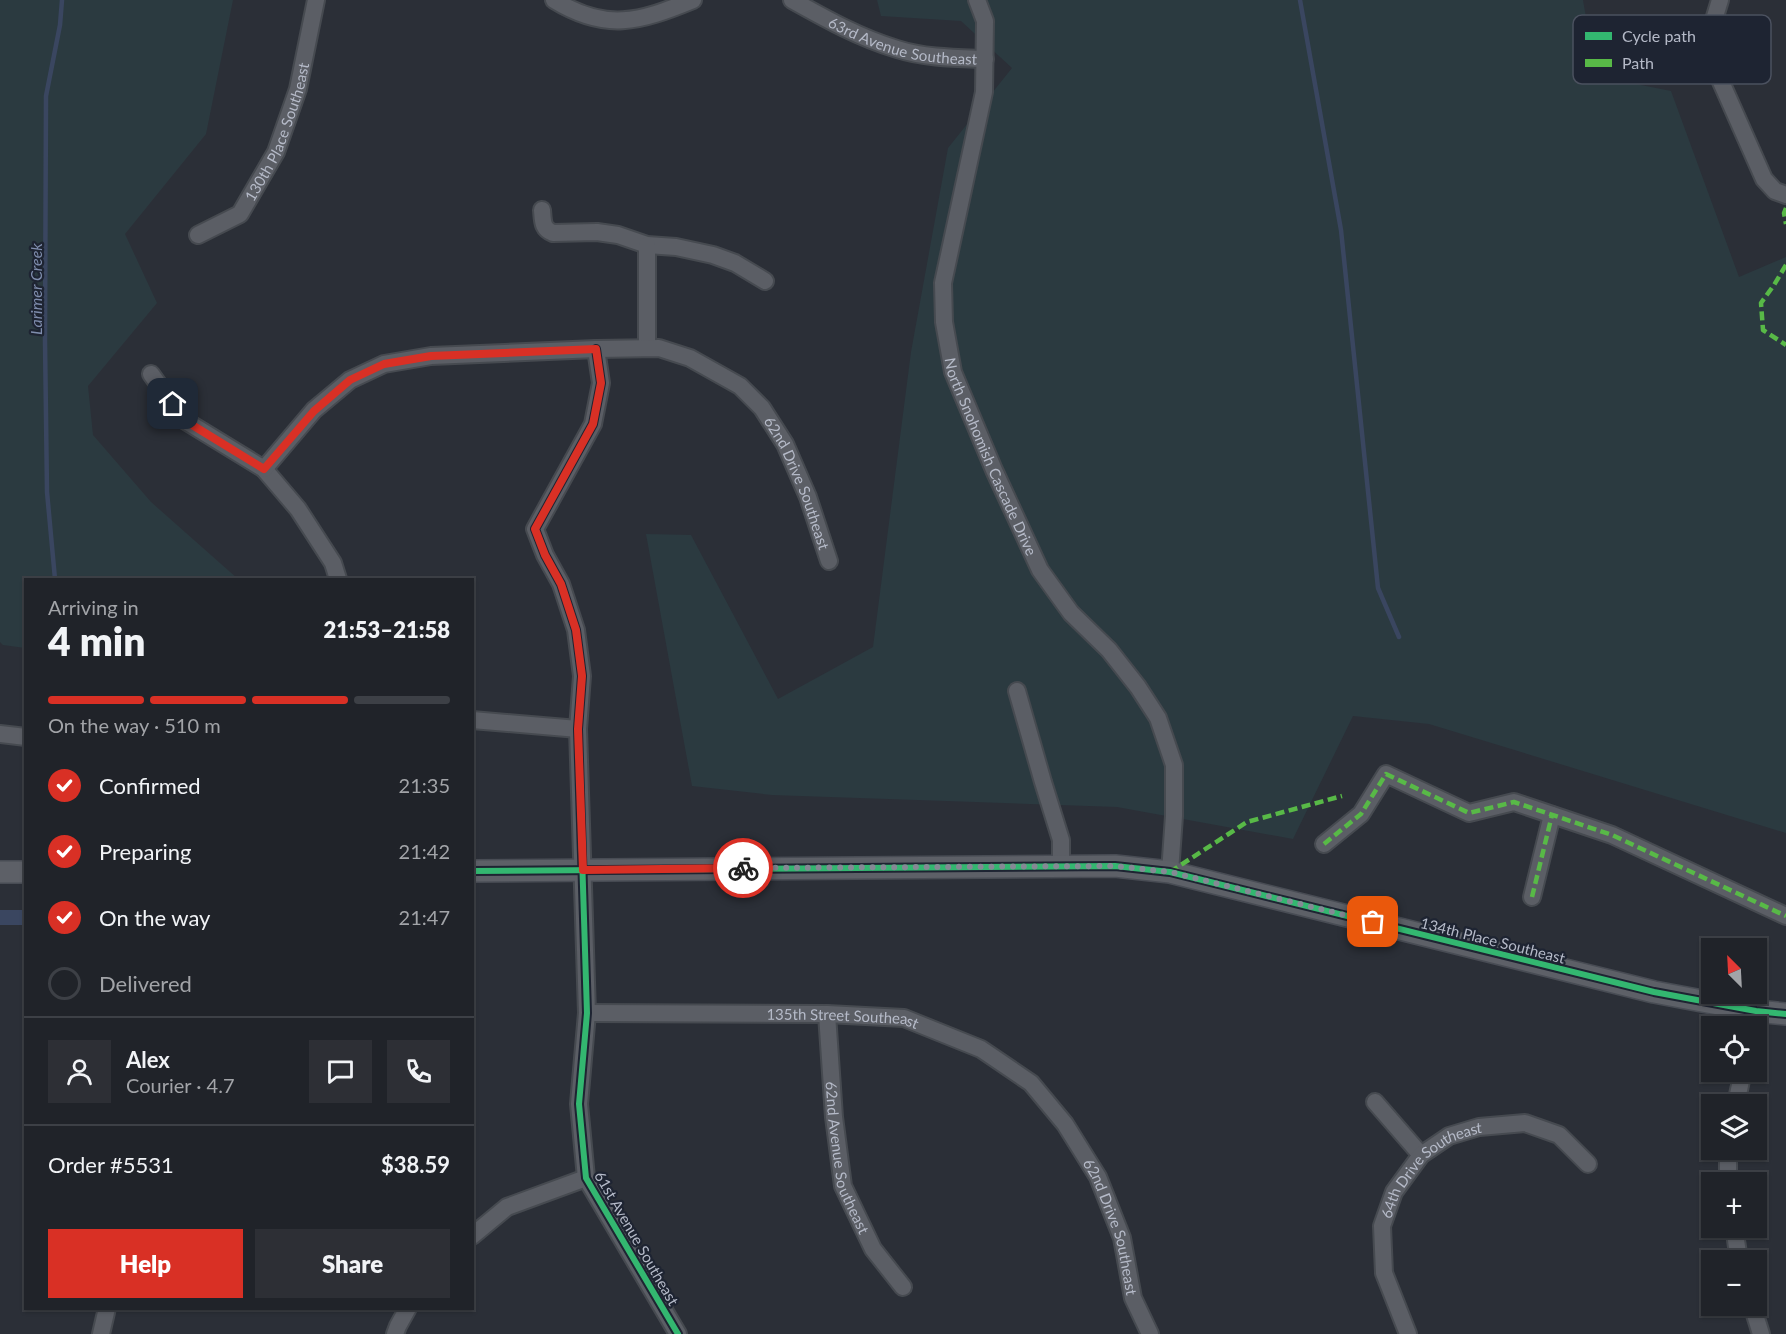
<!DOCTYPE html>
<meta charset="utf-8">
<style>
:root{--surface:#202329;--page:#2d2f35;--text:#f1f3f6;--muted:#a2a4a8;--line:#3d4046;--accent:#d93025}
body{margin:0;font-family:Lato,sans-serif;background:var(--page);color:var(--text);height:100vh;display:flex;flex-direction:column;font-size:22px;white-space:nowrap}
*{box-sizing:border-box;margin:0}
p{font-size:20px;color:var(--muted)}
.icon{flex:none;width:33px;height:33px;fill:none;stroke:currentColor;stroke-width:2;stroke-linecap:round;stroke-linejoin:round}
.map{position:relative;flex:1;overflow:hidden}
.details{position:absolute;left:24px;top:578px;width:450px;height:732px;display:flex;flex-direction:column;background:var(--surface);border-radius:0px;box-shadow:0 2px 4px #0004,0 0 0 2px var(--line)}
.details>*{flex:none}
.needle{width:39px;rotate:336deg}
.controls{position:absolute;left:1701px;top:938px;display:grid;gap:12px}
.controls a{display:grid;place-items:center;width:66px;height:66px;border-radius:0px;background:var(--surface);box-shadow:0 2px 4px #0004,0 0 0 2px var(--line);font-size:30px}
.pin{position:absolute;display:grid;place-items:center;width:51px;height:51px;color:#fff;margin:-26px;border-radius:12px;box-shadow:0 3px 9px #0006}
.courier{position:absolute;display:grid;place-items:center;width:60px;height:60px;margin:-30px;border:4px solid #d93025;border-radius:50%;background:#fff;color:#222;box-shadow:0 2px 8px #0007}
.headline em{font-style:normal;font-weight:800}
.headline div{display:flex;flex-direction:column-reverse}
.headline{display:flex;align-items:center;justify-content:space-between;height:102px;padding:0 24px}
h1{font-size:39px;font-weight:800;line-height:45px}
.bar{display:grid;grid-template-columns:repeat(4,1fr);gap:9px 6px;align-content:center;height:72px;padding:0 24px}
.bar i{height:8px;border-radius:4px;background:var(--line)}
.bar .current{background:var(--accent)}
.bar p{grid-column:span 4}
.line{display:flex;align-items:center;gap:15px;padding:0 24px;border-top:2px solid var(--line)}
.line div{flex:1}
.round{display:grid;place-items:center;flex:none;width:63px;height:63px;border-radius:0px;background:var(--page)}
ol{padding:0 24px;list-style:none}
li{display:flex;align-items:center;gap:18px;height:66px}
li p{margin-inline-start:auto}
li .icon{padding:6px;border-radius:50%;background:var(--accent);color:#fff;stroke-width:4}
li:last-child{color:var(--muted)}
li i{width:33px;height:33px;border:3px solid var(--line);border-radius:50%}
.cta{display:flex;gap:12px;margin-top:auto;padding:12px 24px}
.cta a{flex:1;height:69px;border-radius:0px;background:var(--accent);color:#fff;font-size:24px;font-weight:800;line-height:69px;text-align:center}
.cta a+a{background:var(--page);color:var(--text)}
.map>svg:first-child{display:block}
.green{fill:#2b3a40}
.water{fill:#3a4660}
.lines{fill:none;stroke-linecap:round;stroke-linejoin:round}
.stream{stroke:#3a4660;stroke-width:4.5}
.minor-casing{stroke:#464a50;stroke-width:20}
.major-casing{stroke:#484c54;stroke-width:24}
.minor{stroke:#5b5e65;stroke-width:16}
.major{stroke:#5d6067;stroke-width:21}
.quiet{stroke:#58b947;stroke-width:4.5;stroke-dasharray:9 4.5;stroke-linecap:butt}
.cycleway-casing{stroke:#1e2432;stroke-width:10}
.cycleway{stroke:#33b770;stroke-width:6}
.done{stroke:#858995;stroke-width:6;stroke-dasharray:0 10.8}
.route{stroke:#d93025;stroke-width:8}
.labels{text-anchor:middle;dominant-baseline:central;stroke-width:4.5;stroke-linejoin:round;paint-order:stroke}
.street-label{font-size:15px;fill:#b5bac8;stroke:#1e2432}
.water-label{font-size:16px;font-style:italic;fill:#7f8dad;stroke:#1e2432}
.key{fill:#1e2432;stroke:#4b515f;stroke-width:1.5}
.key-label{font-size:16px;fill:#b5bac8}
</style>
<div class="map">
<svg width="1786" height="1334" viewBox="0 0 1786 1334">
<rect width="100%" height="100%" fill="#2b2f37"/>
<!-- green -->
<g class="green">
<path d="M0,0H233L206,134L125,234L157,303L88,386L93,435L151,502L238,579H26L25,648L3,645L0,642Z"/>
<path d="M877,0H1583L1596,76L1671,91L1739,277L1786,257V833L1429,724L1353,716L1293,839L1117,807L772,795L692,786L646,534L691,535L778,699L873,647L911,352L948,148L1012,68L961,21L881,16Z"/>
</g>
<!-- water -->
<rect class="water" x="0" y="910" width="25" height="15"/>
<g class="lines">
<!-- stream -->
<g class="stream">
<path d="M1300,0L1341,230L1378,588L1399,637"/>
<path d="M55,579L47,492L45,341L46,96L60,25L62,0"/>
</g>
<!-- minor casing -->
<g class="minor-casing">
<g id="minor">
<path d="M554,0C606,32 639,22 693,0"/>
<path id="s1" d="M792,0C826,19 860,38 897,49C925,58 956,58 985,59"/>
<path id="s2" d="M977,0L985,21L984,92L943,283L944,322L953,372L994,470L1040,570L1071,613L1109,650L1138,687L1158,718L1174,765V816L1170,872"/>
<path d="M1720,0L1710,33L1714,66L1764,179L1775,191L1786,195"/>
<path d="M1640,29L1710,33"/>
<path d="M542,210C543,221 542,229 553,233L597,232L618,235L647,245L676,247L713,255L735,263L765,281"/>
<path id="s3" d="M198,235L240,214L276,152L298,89L316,0"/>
<path d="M647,348V245"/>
<path d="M596,349L601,383L593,424L535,529L545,555L561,584L576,630L582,676L578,729L587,1013L579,1104L586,1178L678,1334"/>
<path d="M151,374L184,420L264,469L298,509L333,563L338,579"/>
<path id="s4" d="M264,469L314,410L350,380L384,364L431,356L596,349L659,348L690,358L740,386L762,408L785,444L808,497L829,561"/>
<path d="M1017,691L1043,782L1061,840V866"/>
<path d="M472,720L578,729"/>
<path d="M0,734L26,737"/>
<path d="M1324,844L1361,814L1386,774L1469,813L1514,802L1612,835L1786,916"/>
<path d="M1532,897L1552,815"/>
<path id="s5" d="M587,1013L827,1014L904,1018L981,1049L1031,1083L1065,1124L1098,1177L1122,1238L1133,1298L1150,1334"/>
<path id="s6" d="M827,1014L834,1117L843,1186L873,1249L903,1287"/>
<path d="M1375,1102L1421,1155"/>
<path d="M1736,1104L1743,1071"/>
<path d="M1728,1182V1149"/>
<path d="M1734,1227L1739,1260"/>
<path d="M472,1236L507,1207L586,1178"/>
<path d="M1752,1305L1761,1334"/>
<path d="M101,1334L107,1308"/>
<path d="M395,1334L398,1326L408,1308"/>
<path id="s7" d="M1408,1334L1384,1273L1382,1226L1394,1192L1421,1155L1449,1136L1479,1127L1525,1123L1559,1135L1588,1164"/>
</g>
</g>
<!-- major casing -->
<g class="major-casing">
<g id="major">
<path d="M472,871L1115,866L1170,872L1654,992L1756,1011L1786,1014"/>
<path d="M0,872H26"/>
</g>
</g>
<!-- minor -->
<use href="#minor" class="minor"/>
<!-- major -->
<use href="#major" class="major"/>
<!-- quiet -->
<g class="quiet">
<path d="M1786,208L1784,213L1786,224"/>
<path d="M1786,265L1774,285L1761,303L1763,330L1786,345"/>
<path d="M1324,844L1361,814L1386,774L1469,813L1514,802L1612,835L1786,916"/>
<path d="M1170,872L1247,822L1342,796"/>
<path d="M1532,897L1552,815"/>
</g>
<!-- cycleway casing -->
<g class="cycleway-casing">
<g id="cycleway">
<path d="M596,349L601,383L593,424L535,529L545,555L561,584L576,630L582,676L578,729L587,1013L579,1104L586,1178L678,1334"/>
<path d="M472,871L1115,866L1170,872L1654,992L1756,1011L1786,1014"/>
</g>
</g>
<!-- cycleway -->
<use href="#cycleway" class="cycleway"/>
</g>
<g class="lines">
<!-- done -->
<path class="done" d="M743,868L1115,866L1170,872L1373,922"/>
<!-- route -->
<path class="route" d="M173,404L184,420L264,469L314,411L350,380L384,364L431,356L596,349L601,383L593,424L535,529L545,555L561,584L576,630L582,676L578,729L583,870L743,868"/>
</g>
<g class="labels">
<!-- street labels -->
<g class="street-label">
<text stroke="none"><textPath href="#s1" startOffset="120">63rd Avenue Southeast</textPath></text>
<text stroke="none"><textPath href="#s3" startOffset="138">130th Place Southeast</textPath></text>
<text stroke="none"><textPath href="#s2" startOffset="471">North Snohomish Cascade Drive</textPath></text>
<text stroke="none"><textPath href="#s4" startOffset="642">62nd Drive Southeast</textPath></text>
<text transform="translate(1493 940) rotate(14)">134th Place Southeast</text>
<text stroke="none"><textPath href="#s5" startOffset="256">135th Street Southeast</textPath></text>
<text stroke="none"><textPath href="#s6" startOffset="146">62nd Avenue Southeast</textPath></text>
<text stroke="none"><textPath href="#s7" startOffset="192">64th Drive Southeast</textPath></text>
<text stroke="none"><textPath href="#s5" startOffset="628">62nd Drive Southeast</textPath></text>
<text transform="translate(637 1238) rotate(60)">61st Avenue Southeast</text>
</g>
<!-- water labels -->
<g class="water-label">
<text transform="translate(35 289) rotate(-90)">Larimer Creek</text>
</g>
</g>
<!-- legend -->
<rect x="1573" y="15" width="198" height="69" rx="9" class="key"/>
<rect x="1585" y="32" width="27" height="8" fill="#33b770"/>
<rect x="1585" y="59" width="27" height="8" fill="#58b947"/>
<g class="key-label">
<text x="1622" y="42">Cycle path</text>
<text x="1622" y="69">Path</text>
</g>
</svg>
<div class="controls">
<a><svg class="needle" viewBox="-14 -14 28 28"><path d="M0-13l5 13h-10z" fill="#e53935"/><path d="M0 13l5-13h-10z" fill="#a2a4a8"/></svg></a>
<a><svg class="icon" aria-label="locate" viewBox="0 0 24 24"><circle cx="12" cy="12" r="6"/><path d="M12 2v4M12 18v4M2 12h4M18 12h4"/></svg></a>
<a><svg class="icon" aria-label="layers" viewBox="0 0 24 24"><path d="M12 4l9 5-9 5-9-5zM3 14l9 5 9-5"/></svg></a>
<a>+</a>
<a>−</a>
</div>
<div class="pin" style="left:1373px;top:922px;background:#ea580c"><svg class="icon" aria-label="bag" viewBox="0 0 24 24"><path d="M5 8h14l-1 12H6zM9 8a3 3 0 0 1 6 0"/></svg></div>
<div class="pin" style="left:173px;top:404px;background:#1f2937"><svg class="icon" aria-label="home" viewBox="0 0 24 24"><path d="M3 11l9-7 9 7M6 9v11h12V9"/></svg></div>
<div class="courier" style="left:743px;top:868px"><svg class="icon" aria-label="bike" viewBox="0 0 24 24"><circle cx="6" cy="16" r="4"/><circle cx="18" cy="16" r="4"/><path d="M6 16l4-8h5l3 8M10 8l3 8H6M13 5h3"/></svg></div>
<section class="details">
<div class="headline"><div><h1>4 min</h1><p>Arriving in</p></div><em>21:53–21:58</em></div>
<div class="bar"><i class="current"></i><i class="current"></i><i class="current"></i><i></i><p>On the way · 510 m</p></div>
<ol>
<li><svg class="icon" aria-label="check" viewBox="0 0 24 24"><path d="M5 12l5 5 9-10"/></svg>Confirmed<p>21:35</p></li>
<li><svg class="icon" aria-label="check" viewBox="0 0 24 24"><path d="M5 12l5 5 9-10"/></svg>Preparing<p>21:42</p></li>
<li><svg class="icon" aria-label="check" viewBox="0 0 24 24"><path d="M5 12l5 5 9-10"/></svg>On the way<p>21:47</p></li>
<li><i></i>Delivered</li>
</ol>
<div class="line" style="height:108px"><a class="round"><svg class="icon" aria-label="person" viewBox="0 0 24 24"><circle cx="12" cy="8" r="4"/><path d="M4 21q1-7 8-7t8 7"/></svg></a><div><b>Alex</b><p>Courier · 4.7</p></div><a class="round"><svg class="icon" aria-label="chat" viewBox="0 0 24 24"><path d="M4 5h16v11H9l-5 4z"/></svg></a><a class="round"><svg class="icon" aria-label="phone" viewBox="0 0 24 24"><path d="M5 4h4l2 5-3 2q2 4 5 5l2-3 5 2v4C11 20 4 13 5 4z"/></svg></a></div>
<div class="line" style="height:78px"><div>Order #5531</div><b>$38.59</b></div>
<div class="cta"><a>Help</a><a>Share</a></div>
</section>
</div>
